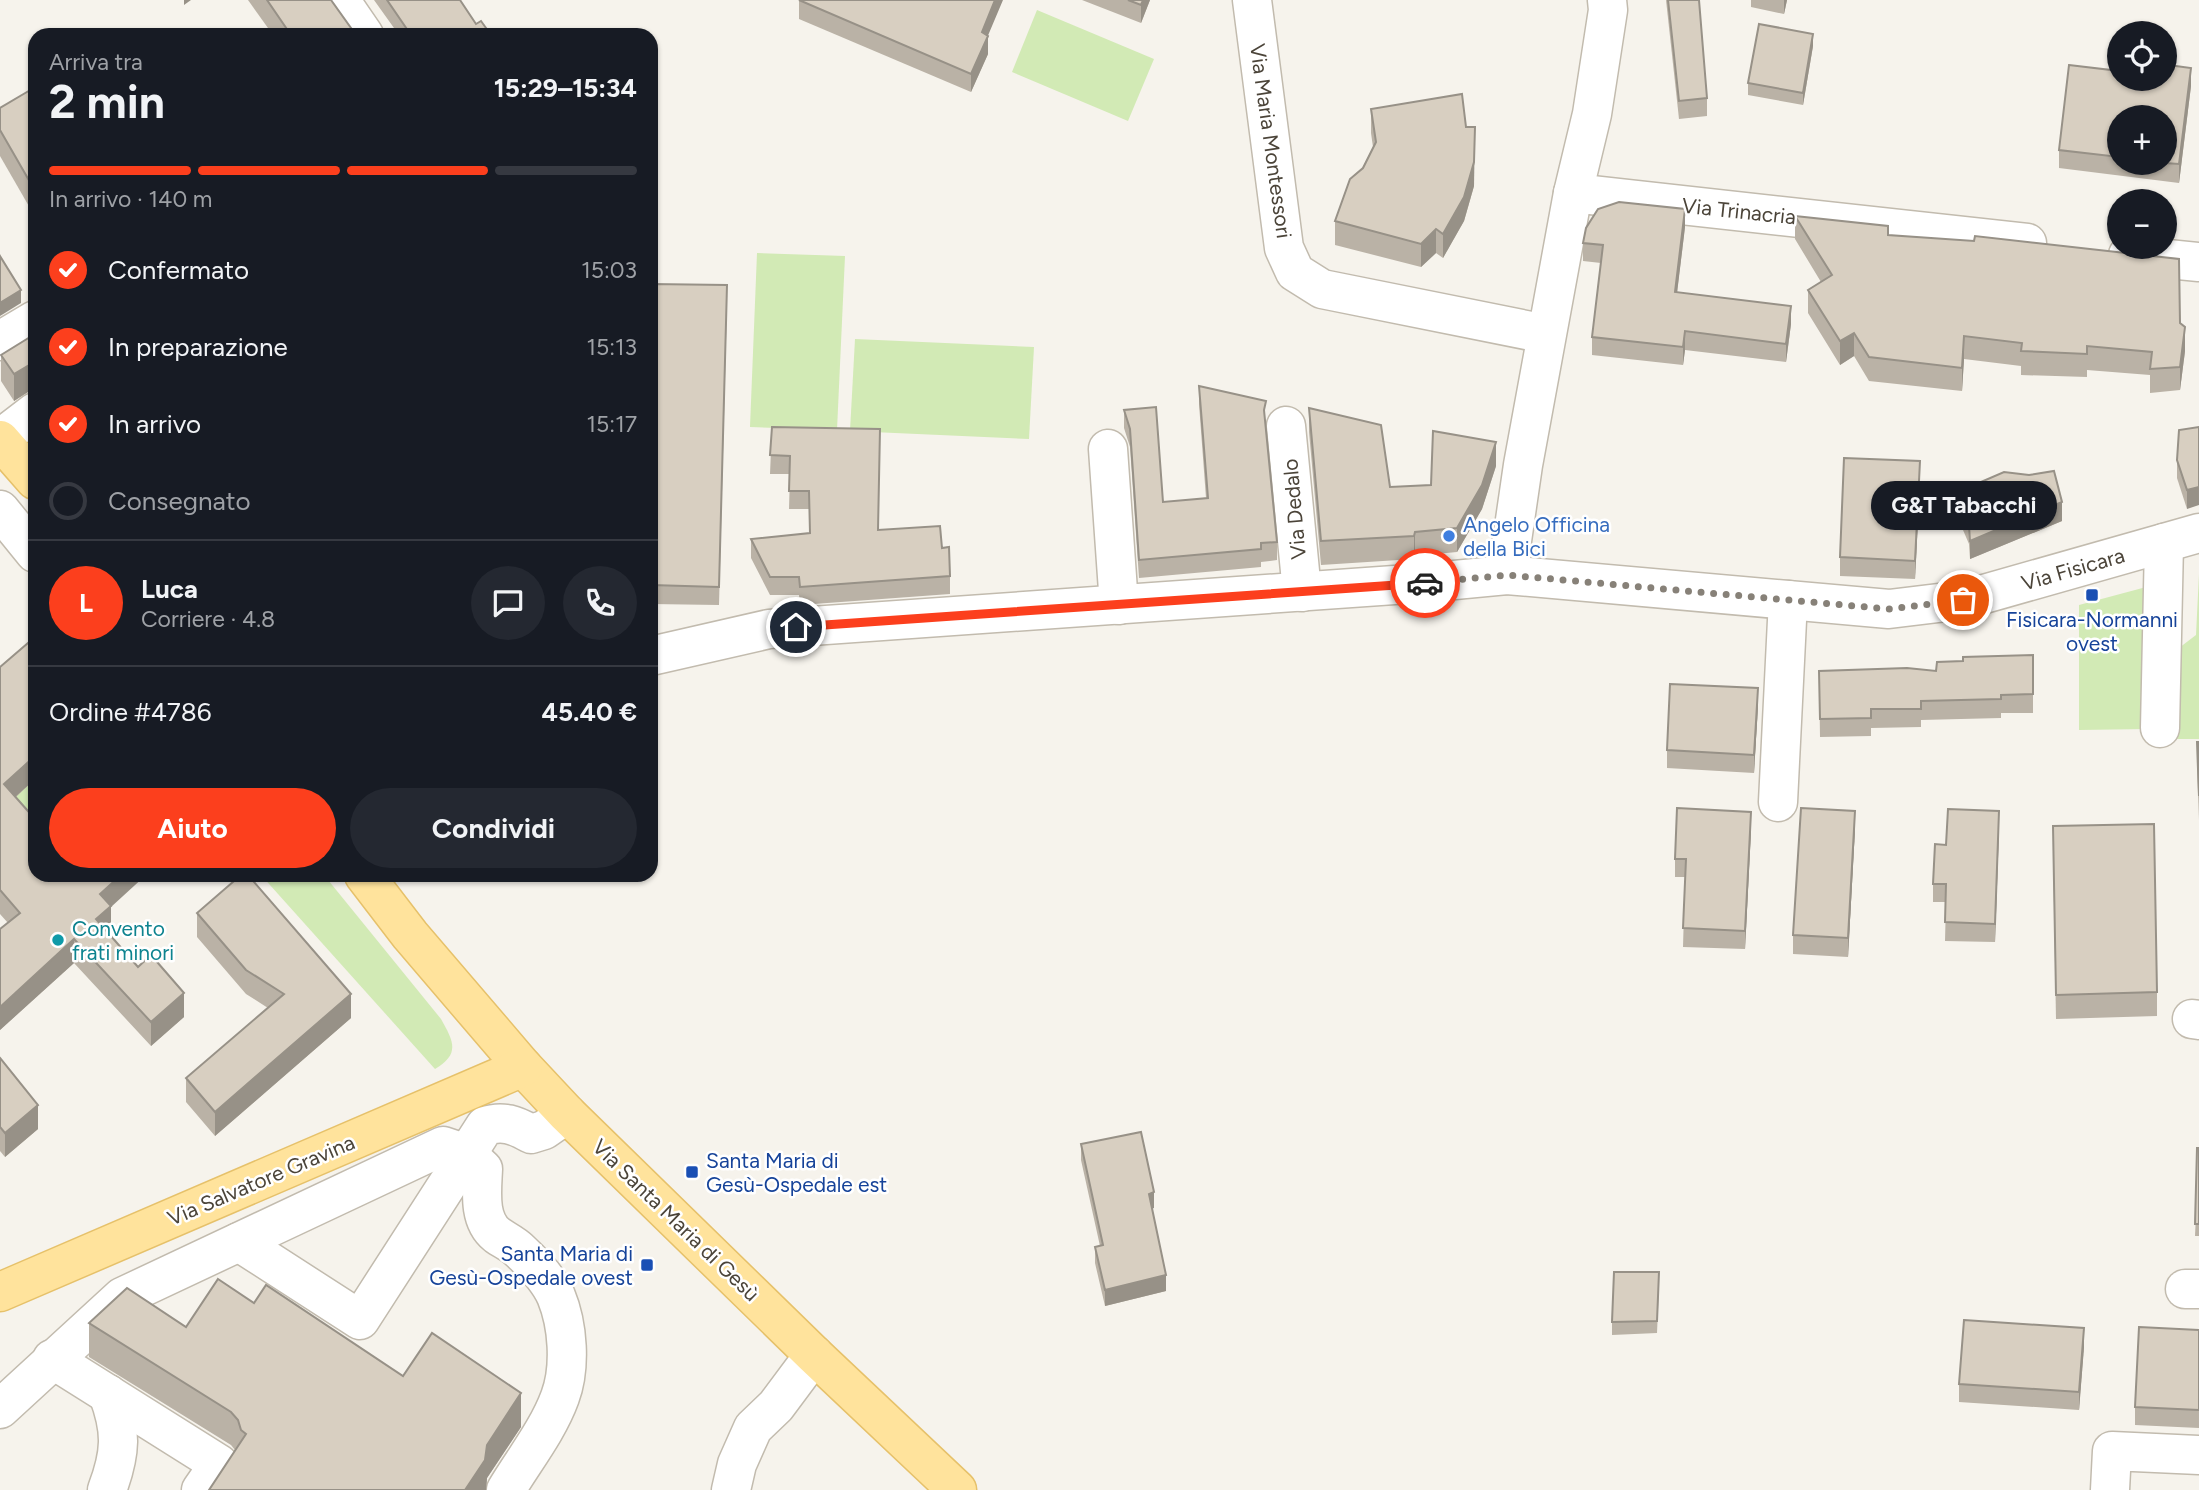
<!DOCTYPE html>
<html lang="it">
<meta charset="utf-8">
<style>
:root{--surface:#171b24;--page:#242831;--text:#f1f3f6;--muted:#9ea1a6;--line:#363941;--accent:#fc3f1d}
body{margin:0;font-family:Figtree,sans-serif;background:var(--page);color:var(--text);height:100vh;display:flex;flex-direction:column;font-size:26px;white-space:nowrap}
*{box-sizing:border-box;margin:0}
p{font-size:23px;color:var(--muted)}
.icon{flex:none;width:38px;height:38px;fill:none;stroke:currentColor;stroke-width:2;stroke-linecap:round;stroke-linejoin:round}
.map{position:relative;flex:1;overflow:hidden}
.details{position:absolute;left:28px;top:28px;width:630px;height:854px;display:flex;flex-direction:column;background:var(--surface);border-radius:21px;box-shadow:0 2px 5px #0004}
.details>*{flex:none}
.fabs{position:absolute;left:2107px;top:21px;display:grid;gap:14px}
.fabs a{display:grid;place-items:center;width:70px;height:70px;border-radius:50%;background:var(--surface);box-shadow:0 2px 5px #0004;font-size:35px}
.pin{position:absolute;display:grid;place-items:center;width:60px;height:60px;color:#fff;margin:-30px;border:4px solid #fff;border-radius:50%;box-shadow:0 2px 7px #0007}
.courier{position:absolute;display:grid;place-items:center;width:70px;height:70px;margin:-35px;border:5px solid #fc3f1d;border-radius:50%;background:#fff;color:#222;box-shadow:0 2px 9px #0007}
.bubble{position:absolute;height:49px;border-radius:24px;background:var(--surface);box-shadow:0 2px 5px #0004;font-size:23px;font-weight:700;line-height:49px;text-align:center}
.summary em{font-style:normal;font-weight:700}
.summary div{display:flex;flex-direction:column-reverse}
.summary{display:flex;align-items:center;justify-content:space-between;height:119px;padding:0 21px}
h1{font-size:46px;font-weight:700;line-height:52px}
.bar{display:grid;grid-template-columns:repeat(4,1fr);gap:10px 7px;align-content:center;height:84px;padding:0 21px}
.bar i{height:9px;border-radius:5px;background:var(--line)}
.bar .on{background:var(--accent)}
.bar p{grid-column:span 4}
.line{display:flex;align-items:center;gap:18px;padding:0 21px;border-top:2px solid var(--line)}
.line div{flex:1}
.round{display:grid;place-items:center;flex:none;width:74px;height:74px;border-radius:37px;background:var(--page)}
ol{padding:0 21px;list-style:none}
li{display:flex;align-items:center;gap:21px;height:77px}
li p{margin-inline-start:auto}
li .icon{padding:7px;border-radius:50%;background:var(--accent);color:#fff;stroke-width:4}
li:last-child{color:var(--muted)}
li i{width:38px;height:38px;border:4px solid var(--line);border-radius:50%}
.action{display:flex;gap:14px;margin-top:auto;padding:14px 21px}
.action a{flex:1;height:80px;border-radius:42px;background:var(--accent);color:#fff;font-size:28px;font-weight:700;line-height:80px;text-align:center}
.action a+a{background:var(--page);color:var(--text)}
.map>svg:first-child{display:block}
.green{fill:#d2eab5}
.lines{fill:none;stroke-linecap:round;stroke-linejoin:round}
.minor-casing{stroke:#c2bbae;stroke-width:41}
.major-casing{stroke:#e6c16a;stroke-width:41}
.minor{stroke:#fff;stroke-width:38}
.major{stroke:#ffe39c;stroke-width:38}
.wall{fill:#bab2a6;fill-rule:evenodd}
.shaded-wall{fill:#979187}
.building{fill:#d8cfc1;stroke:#979187;stroke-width:2}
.done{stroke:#878178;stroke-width:7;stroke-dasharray:0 12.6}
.route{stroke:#fc3f1d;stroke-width:9}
.shop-dot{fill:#3f7fe0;stroke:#fff;stroke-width:2.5}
.transit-dot{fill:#1a4fb4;stroke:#fff;stroke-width:2.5}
.culture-dot{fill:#0f9aa8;stroke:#fff;stroke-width:2.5}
.labels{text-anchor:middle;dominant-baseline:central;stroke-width:5;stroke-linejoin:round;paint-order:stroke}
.street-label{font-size:21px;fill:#4b4439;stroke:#fff}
.shop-label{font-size:21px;fill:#366cbe;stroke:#fff;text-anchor:start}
.transit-label{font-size:21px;fill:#164399;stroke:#fff}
.culture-label{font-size:21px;fill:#0d838f;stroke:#fff;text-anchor:start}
</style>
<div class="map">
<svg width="2199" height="1490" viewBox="0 0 2199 1490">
<rect width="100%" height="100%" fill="#f6f3ec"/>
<!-- green -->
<g class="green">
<path d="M1037,10L1154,59L1128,121L1012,72Z"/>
<path d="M757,253L845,256L837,430L750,427Z"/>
<path d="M855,339L1034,347L1029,439L850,431Z"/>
<path d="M2199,574V739H2172L2175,651L2196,635Z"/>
<path d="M2150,586L2148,729L2079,730V605Z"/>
<path d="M35,779V843L4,807Z"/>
<path d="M261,875H324L441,1019C454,1042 460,1054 435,1069Z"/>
</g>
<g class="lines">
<!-- minor casing -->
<g class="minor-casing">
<g id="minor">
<path d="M340,0L364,35"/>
<path d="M1252,0L1284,248L1295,272L1322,289L1546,334"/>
<path d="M1573,193L1592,114L1608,10L1607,0"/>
<path d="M2128,255L2199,262"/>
<path d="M0,341L35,320"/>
<path d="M1286,426L1302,592"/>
<path d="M0,439L35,412"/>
<path d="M1108,449L1119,605"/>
<path d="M0,510L35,553"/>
<path d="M1507,575L1523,465L1573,193L2027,243"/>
<path d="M651,656L769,629L1423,583L1507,575L1889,609L1963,600L2199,533"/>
<path d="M2160,728L2164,543"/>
<path d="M1778,802L1788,600"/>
<path d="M2192,1019L2199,1020"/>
<path d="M239,1242L360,1320L485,1126C503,1120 515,1125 531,1134L544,1130L567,1114"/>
<path d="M2185,1289H2199"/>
<path d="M52,1359L219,1464L201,1490"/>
<path d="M0,1409L122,1297L443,1146L467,1154L483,1169C482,1191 478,1220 497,1235C504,1240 513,1244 519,1250C532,1262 549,1280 556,1296C568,1325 571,1367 560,1397C548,1430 524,1460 506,1490"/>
<path d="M107,1490C121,1453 122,1431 108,1394"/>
<path d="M731,1490L737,1464L753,1428L776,1406L814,1355"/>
<path d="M2110,1490L2112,1451L2199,1455"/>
</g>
</g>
<!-- major casing -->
<g class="major-casing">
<g id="major">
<path d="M0,440L35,480"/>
<path d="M364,875L410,935L523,1067L567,1114L814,1355L957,1490"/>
<path d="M0,1292L523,1067"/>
</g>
</g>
<!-- minor -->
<use href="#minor" class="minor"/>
<!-- major -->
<use href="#major" class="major"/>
</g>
<!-- wall -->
<g class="wall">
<path d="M248,0H331L356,35H273Z"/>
<path d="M374,0H460L476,24L491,35H399Z"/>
<path d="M799,0L988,54L971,92L799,19Z"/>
<path d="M1082,0H1150L1141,23Z"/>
<path d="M1666,0H1699L1707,98V116L1679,119Z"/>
<path d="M1751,0H1787L1784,14L1751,7Z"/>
<path d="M1813,46L1803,105L1748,95V83Z"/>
<path d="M2069,65L2119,71V79H2165V76H2167L2168,65L2191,68V86L2179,183L2059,168V150ZM2119,117H2165V163H2119Z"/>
<path d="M35,94L34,215L0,156V130Z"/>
<path d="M1371,109L1474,186L1464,221L1443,258L1436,253L1421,267L1335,245V221L1373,147L1371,133Z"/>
<path d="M1795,216L1888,235L2180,323L2185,351L2180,390L2150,393V375L2087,370V377L2021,375V366L1964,359L1962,391L1869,381L1854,356L1840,365L1808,313V290L1821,282L1795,239Z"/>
<path d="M1685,227L1677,292L1791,324L1786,362L1685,350L1683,365L1592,355V337L1601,263L1583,261V243Z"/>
<path d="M651,284L727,303L719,605L651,604Z"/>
<path d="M35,334V391L31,390L14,401L1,381V355Z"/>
<path d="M1199,386L1265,421L1277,542V560L1261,562V567L1139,578L1130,447L1124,428V410L1163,502L1206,498L1199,404Z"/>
<path d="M1309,408L1390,487L1431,485L1496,466L1482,509L1457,552L1415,556L1414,559L1321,565L1309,432Z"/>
<path d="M772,427L878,530L942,548L950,576V594L800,605L799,595H770L751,558V539L809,533V509H789L790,474H770Z"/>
<path d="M2199,427L2187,509L2177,478V460Z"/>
<path d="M1920,479L1915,579L1840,576V557Z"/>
<path d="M1963,512L2062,521L1970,559L1969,544L1963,530Z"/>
<path d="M35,637V779L16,797L111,907V929L108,933L184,1017L151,1046L74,963L0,1030V929L8,923L0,914V667Z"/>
<path d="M2033,655V713H2001V718L1921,720V727L1871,728V736L1820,737L1819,671H1936L1963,661Z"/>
<path d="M1758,706L1754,773L1667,768V750Z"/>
<path d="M2197,742H2199V820L2197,766Z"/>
<path d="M1855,829L1848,957L1793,954V935Z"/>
<path d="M1751,830L1745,949L1683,947L1685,877H1675V859Z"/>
<path d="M1999,830L1995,942L1945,941L1946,902H1933V884Z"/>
<path d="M2053,850L2157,992V1016L2056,1019Z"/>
<path d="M197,913L351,1018L215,1136L186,1102V1078L268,1008L246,994L197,937Z"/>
<path d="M0,1058L38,1129L5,1157L0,1151Z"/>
<path d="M1081,1144L1154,1208H1152L1166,1291L1105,1306L1095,1263V1247L1100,1246L1081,1160Z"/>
<path d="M2199,1148V1236H2195Z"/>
<path d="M1659,1285L1657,1333L1612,1335V1322Z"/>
<path d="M254,1303L403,1376L521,1427L487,1478L486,1490H209L235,1450L231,1445L89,1357V1323L186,1327Z"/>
<path d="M2199,1330V1428L2135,1425V1407Z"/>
<path d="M2084,1347L2079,1410L1959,1402V1384Z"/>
</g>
<!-- shaded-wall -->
<g class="shaded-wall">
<path d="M184,0H191L184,5Z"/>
<path d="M995,0H1003L984,45L988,36V54L971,92V74L982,32Z"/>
<path d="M1143,0H1150L1141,23V5Z"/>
<path d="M1784,0H1787L1784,14Z"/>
<path d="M1813,34V46L1803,105V93Z"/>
<path d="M2191,68V86L2179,183V164Z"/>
<path d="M1475,127L1474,186L1464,221L1443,258V234Z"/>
<path d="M35,188V215H34V189Z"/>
<path d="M1685,209V227L1675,310V292Z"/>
<path d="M1436,229V253L1421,267V244Z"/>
<path d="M21,290V303L0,316V303Z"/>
<path d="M1791,306V324L1786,362V344Z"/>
<path d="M2185,327V351L2180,390V367Z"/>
<path d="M1685,331V350L1683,365V347Z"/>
<path d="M1854,333V356L1840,365V341Z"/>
<path d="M1964,336V359L1962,391V368Z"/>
<path d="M31,364V390L14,401V374Z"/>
<path d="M1496,442V466L1482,509L1457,552V528Z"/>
<path d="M1920,461V479L1915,579V561Z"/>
<path d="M2199,487V505L2187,509V490Z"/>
<path d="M2062,502V521L1970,559V541Z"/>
<path d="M1415,532V556L1414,559V536Z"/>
<path d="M1758,688V706L1754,773V755Z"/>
<path d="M35,756V779L4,807V784Z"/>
<path d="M1855,811V829L1848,957V938Z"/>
<path d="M1999,811V830L1995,942V924Z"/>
<path d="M1751,812V830L1745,949V931Z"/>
<path d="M121,875H146L111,907V929L96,943V919L100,894Z"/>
<path d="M74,939V963L0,1030V1007Z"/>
<path d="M184,993V1017L151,1046V1022Z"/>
<path d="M351,994V1018L215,1136V1112Z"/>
<path d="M38,1105V1129L5,1157V1133Z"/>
<path d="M1154,1192V1208L1149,1210V1194Z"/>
<path d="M1166,1275V1291L1105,1306V1290Z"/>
<path d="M2084,1328V1347L2079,1410V1392Z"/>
<path d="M521,1393V1427L487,1478L486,1490H465L487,1445Z"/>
</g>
<!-- building -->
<g class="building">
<path d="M267,0H331L356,35H291Z"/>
<path d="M387,0H460L476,24L481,21L491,35H411Z"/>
<path d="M799,0H995L982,32L988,36L971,74Z"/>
<path d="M1128,0H1143L1141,5Z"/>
<path d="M1668,0H1699L1707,98L1679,101Z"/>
<path d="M1759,24L1813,34L1803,93L1748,83Z"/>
<path d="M2069,65L2119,71V79H2165V76H2167L2168,65L2191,68L2179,164L2165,163V117H2119V157L2059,150Z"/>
<path d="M32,89L35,94L34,189L0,130V108Z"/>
<path d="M1462,94L1466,127H1475L1474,162L1464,197L1443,234L1436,229L1421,244L1335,221L1350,179L1363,168L1376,142L1371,109Z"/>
<path d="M1619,202L1685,209L1675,292L1791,306L1786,344L1685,331L1683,347L1592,337L1603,245L1583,243L1586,228L1598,209Z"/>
<path d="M1795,216L1888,226V235L1974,241L1975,236L2179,259L2180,323L2185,327L2180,367L2150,369L2152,352L2087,346V354L2021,351L2022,343L1964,336L1962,368L1869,357L1854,333L1840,341L1808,290L1832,275Z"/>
<path d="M0,256L21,290L0,303Z"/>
<path d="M651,284L727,285L719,587L651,585Z"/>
<path d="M35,334V364H31L14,374L1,355Z"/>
<path d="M1199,386L1266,401L1264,410L1277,542L1261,543V549L1139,560L1130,429L1124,410L1156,407L1163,502L1208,498Z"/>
<path d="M1309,408L1381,425L1390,487L1431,485L1433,431L1496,442L1482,485L1457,528L1415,532L1414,536L1321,541Z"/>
<path d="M772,427L880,429L878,530L940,526L942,548L949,547L950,576L800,587L799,577H770L751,539L810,533L809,491H789L790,456L770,455Z"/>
<path d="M2199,427V487L2187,490L2177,460L2179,430Z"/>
<path d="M1844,458L1920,461L1915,561L1840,557Z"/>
<path d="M2054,471L2062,502L1970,541L1969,526L1963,512L1967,488L2004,472L2029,475Z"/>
<path d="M35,637V756L4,784L35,819V875H121L100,894L111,906L96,919L138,967L151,955L184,993L151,1022L74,939L0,1007V929L20,913L0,890V667Z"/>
<path d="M2033,655V694L2001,695V699L1921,701V709H1871V718L1820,719L1819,671L1907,668L1936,671L1937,662L1963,661V657Z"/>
<path d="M1670,684L1758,688L1754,755L1667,750Z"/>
<path d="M2197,742H2199V796Z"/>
<path d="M1677,808L1751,812L1745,931L1683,928L1686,859H1675Z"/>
<path d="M1801,808L1855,811L1848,938L1793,935Z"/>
<path d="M1948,809L1999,811L1995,924L1945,922L1946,884H1933L1935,844L1946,845Z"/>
<path d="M2154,824L2157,992L2056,995L2053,826Z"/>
<path d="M241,875H248L351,994L215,1112L186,1078L284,994L246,970L197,913Z"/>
<path d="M0,1058L38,1105L5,1133L0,1127Z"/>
<path d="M1141,1132L1154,1192L1149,1194L1166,1275L1105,1290L1095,1247L1103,1245L1081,1144Z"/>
<path d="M2197,1148H2199V1224H2195Z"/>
<path d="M1614,1272H1659L1657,1321L1612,1322Z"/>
<path d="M218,1279L254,1303L266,1285L403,1376L432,1333L521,1393L487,1445L485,1460L465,1490H209L246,1434L241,1430L238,1420L231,1412L89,1323L127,1288L186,1327Z"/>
<path d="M1964,1320L2084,1328L2079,1392L1959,1384Z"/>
<path d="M2139,1327L2199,1330V1410L2135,1407Z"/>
</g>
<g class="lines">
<!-- done -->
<path class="done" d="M1425,583L1507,575L1889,609L1963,600"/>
<!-- route -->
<path class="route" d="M796,627L1425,583"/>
</g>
<!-- markers -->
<circle class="shop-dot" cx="1449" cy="536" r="7"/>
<g class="transit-dot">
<rect x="2085" y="588" width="14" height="14" rx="3.5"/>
<rect x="685" y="1165" width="14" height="14" rx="3.5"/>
<rect x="640" y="1258" width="14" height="14" rx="3.5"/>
</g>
<circle class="culture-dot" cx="58" cy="940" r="7"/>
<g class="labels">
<!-- street labels -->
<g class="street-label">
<text transform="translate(1271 141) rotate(82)">Via Maria Montessori</text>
<text transform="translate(1739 211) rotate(6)">Via Trinacria</text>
<text transform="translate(1294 509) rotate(-95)">Via Dedalo</text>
<text transform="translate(2073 569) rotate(-16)">Via Fisicara</text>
<text transform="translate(261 1180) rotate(-23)">Via Salvatore Gravina</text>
<text transform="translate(676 1220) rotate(44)">Via Santa Maria di Gesù</text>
</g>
<!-- shop labels -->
<g class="shop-label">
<text x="1463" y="524">Angelo Officina<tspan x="1463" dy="24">della Bici</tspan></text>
</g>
<!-- transit labels -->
<g class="transit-label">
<text x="2092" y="619">Fisicara-Normanni<tspan x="2092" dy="24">ovest</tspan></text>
<text x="706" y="1160" text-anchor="start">Santa Maria di<tspan x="706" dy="24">Gesù-Ospedale est</tspan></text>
<text x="633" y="1253" text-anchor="end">Santa Maria di<tspan x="633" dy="24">Gesù-Ospedale ovest</tspan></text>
</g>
<!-- culture labels -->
<g class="culture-label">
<text x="72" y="928">Convento<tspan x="72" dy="24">frati minori</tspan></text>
</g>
</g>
</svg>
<div class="fabs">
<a><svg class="icon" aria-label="locate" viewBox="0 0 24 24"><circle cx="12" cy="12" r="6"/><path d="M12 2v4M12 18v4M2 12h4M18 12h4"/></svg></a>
<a>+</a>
<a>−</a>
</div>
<div class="pin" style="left:1963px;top:600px;background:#ea580c"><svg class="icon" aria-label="bag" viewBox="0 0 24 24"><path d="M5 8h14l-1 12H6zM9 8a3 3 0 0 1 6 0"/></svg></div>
<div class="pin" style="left:796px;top:627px;background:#1f2937"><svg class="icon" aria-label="home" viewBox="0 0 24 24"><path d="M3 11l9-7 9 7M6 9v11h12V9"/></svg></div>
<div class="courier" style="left:1425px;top:583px"><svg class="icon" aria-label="car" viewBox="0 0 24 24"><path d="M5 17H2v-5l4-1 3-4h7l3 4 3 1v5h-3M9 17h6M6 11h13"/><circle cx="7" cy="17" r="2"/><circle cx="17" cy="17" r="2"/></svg></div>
<div class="bubble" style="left:1871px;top:481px;width:186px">G&amp;T Tabacchi</div>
<section class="details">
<div class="summary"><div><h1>2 min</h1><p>Arriva tra</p></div><em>15:29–15:34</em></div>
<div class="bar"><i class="on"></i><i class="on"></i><i class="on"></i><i></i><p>In arrivo · 140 m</p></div>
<ol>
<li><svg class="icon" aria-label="check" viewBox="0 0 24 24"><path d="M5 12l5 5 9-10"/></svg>Confermato<p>15:03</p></li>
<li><svg class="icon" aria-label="check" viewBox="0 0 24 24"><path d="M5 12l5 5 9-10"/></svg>In preparazione<p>15:13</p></li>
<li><svg class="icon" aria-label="check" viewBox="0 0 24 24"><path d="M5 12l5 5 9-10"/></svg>In arrivo<p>15:17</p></li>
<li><i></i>Consegnato</li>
</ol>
<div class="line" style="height:126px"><b class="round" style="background:var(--accent);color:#fff">L</b><div><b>Luca</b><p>Corriere · 4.8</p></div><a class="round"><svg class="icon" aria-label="chat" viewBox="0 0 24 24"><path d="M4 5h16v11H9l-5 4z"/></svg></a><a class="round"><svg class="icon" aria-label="phone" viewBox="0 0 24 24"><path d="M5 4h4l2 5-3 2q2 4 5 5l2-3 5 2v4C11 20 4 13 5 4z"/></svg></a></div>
<div class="line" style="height:91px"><div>Ordine #4786</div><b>45.40 €</b></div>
<div class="action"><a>Aiuto</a><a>Condividi</a></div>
</section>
</div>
